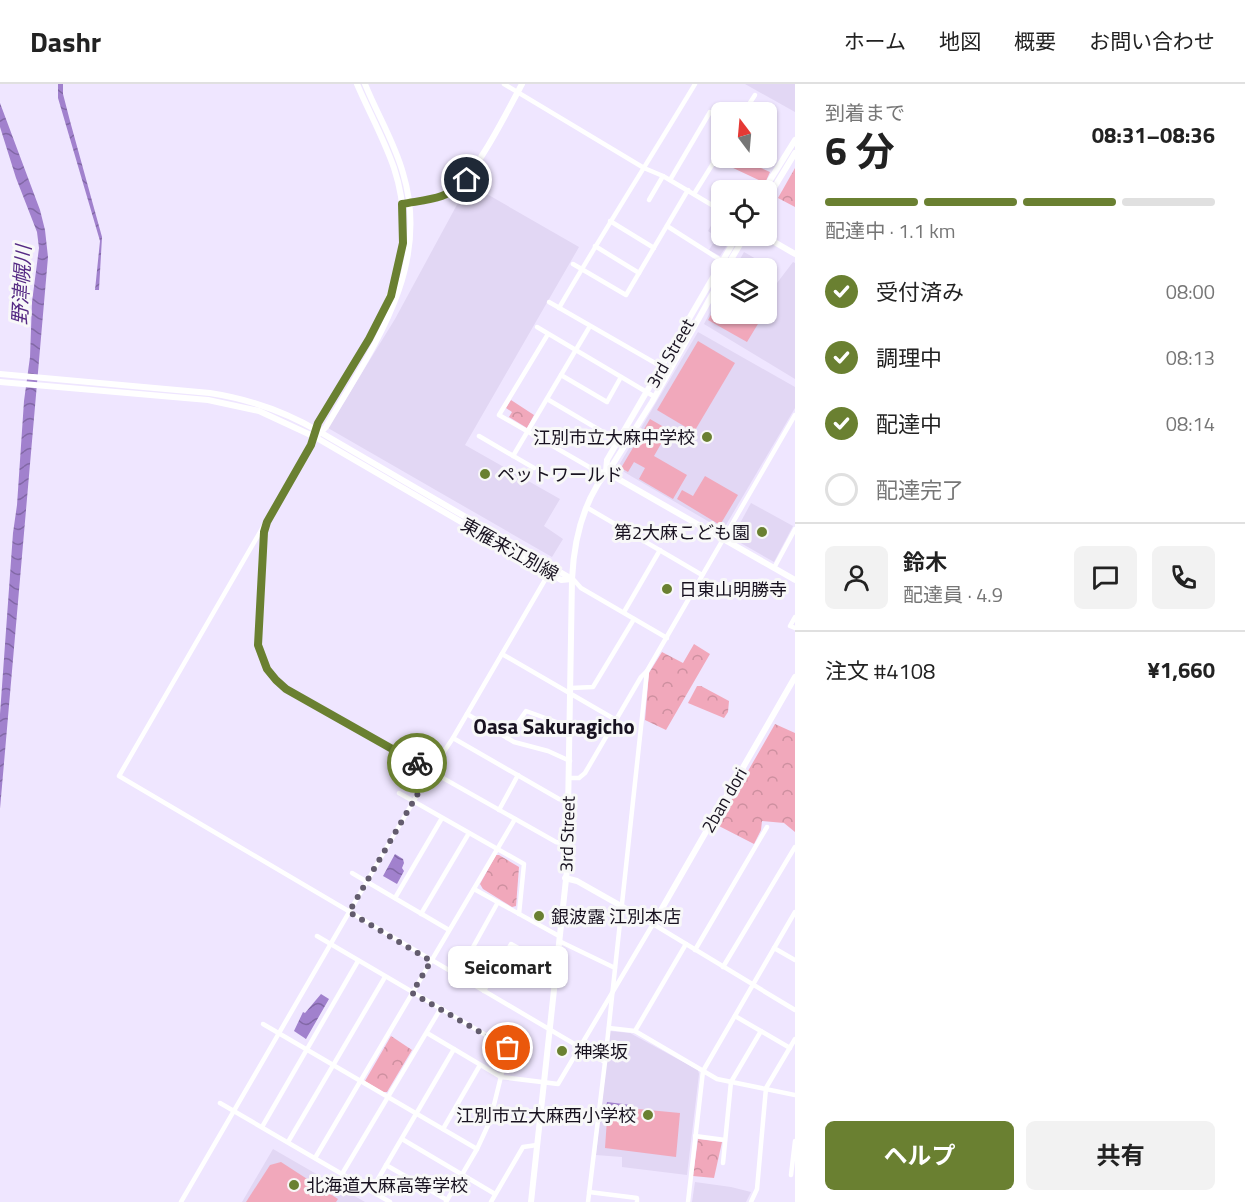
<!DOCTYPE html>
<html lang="ja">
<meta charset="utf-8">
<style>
:root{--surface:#fff;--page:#f2f2f2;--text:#222;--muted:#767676;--line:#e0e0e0;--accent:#6a8031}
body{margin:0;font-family:"Titillium Web","Noto Sans JP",sans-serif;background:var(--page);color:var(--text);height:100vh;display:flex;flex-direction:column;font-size:22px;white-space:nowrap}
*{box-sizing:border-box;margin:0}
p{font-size:20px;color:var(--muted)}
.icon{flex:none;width:33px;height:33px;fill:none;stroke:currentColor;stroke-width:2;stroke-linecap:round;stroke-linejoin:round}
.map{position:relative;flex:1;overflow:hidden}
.drawer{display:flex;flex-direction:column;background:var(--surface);width:450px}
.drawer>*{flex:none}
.needle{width:39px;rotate:344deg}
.fabs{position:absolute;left:711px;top:18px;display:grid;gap:12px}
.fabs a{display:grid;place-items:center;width:66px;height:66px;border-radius:9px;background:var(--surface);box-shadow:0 2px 4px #0004;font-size:30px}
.pin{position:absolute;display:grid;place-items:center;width:51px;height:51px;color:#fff;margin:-26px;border:3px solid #fff;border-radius:50%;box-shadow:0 2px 6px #0007}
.courier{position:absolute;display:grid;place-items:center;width:60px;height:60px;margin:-30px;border:4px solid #6a8031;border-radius:50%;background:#fff;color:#222;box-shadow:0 2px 8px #0007}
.bubble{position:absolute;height:42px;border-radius:9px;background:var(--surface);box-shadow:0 2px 4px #0004;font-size:20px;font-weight:700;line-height:42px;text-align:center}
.head em{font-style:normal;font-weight:700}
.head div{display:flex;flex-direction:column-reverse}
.head{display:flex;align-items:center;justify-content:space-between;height:102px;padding:0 30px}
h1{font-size:39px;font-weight:700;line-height:45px}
.bar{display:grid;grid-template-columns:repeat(4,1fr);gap:9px 6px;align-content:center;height:72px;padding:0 30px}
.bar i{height:8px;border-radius:4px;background:var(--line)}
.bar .current{background:var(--accent)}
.bar p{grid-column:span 4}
.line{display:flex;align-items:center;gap:15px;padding:0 30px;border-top:2px solid var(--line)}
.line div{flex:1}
.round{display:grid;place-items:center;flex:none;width:63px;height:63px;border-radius:9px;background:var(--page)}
ol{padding:0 30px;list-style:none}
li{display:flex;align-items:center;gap:18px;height:66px}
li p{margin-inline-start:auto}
li .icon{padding:6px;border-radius:50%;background:var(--accent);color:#fff;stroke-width:4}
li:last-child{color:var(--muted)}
li i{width:33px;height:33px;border:3px solid var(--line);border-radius:50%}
.button{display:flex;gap:12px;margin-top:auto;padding:12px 30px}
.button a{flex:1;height:69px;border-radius:9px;background:var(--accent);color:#fff;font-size:24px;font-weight:700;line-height:69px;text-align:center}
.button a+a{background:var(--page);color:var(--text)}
header{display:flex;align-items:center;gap:36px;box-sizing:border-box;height:84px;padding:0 30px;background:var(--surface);border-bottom:2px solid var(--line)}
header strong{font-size:28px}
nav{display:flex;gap:33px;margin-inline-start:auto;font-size:21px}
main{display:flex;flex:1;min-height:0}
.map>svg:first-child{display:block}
.built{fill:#e2d7f4}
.green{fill:#f1a8bb}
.park{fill:url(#park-crowns)}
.water{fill:url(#water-waves)}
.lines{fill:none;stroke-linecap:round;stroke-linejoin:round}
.street{stroke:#fff;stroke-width:4.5}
.secondary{stroke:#fff;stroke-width:6}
.done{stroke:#635c6e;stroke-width:6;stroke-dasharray:0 10.8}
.route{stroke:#6a8031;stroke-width:8}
.poi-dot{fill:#6a8031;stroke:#f8f8f8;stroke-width:2}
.labels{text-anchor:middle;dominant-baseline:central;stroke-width:6;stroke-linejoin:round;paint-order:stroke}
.street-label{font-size:18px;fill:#181220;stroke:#f8f8f8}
.poi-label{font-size:18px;fill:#181220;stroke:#f8f8f8;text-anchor:start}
.water-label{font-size:20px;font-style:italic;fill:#562a84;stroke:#f8f8f8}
.quarter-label{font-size:21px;font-weight:bold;fill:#181220;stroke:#f8f8f8}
</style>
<header>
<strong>Dashr</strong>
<nav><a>ホーム</a><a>地図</a><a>概要</a><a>お問い合わせ</a></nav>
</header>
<main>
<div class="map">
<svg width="795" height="1118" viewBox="0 0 795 1118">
<defs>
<pattern id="park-crowns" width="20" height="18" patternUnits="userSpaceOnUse" patternTransform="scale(1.5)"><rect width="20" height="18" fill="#f1a8bb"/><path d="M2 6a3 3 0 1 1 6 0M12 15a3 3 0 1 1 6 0" fill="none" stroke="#ce90a0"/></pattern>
<pattern id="water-waves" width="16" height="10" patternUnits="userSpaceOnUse" patternTransform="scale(1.5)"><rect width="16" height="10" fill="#a181cd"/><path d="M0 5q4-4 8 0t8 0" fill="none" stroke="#8268a6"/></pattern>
</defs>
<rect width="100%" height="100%" fill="#efe6ff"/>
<!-- built -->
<g class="built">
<path d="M745,0H795V28Z"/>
<path d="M473,102L579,163L465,361L560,415L544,442L563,455L552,473L328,344L395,235L459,117Z"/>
<path d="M718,129L721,130L722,152H733L720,172L709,166L717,153L708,147Z"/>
<path d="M744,168L765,180L777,199L793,178L795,179V295L704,240L721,208L722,230H766V184H735Z"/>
<path d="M698,248L795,303V324L723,446L619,385V381Z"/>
<path d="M751,419L793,442L774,478L732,454Z"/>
<path d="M610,947L630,949L698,986L699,990L687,1091L622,1083V1073L596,1071Z"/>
<path d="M273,1065L365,1118H242Z"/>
<path d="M695,1098L731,1103L751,1108L746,1118H692Z"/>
</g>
<!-- green -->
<g class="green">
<path d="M735,74H765L761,84L770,88L765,99L731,83Z"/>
<path d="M721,213L722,230H764L747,258L708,236Z"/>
<path d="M698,257L735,279L694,348L657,326Z"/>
<path d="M650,335L669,346L654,372L687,391L673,415L639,395L645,384L634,378L628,388L621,384Z"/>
<path d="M705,392L738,411L720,441L677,415L682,406L693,412Z"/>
<path d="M638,1025L680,1029L676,1073L605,1064L607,1035L637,1037Z"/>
<path d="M281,1078L338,1115L336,1118H246L270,1081Z"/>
</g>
<!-- park -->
<g class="park">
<path d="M795,84V123L778,114Z"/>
<path d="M511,316L534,331L527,344L509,333L512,328L506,324Z"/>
<path d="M694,560L710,570L666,646L645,636L649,589L662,568L683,579Z"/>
<path d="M697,602H701L729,617L728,628L724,634L688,619Z"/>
<path d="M775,640L795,649V748L784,739L762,737L761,746L754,760L717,741Z"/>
<path d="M496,771H499L519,783L516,822L512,823L483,805L480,800Z"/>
<path d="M391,952L412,966L387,1008H383L365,997Z"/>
<path d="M698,1055L722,1058L714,1094L693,1092Z"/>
</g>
<!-- water -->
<g class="water">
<path d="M58,0H63V10L70,37L102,153L99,206H95L100,157L58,14Z"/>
<path d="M0,19L40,126L45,146L48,173L0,725V630L13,449L17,421L24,317L30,273L32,218L39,164L37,148L16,94L0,43Z"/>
<path d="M395,770L403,775L404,779L402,784L404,787L397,800L383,792Z"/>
<path d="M321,910L329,915L306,955L294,947L303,928L305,929Z"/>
<path d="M607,1018L631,1021L630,1033L605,1030Z"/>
</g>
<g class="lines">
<!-- street -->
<g class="street">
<path d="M504,0L644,84L663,92L722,127"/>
<path d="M744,28L755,11"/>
<path d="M670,96L710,28L722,35"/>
<path d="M694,110L722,65"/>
<path d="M649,116L663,92"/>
<path d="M610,137L654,164"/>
<path d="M667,142L722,177"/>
<path d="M595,162L639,189"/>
<path d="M573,180L626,211L688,106"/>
<path d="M549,218L669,287"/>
<path d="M559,224C603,148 650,75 695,0"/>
<path d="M537,243L655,313"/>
<path d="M548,250L499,331L596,387L606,388"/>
<path d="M561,291L607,318L621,293"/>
<path d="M547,315L625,361"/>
<path d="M479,352L534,384"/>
<path d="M315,353L119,692L605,978"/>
<path d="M513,372L590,242"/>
<path d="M586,423L702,491"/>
<path d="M264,448C260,466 261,485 260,503C258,553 249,582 298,612L556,758L568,761"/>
<path d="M774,484L795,445"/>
<path d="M573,495L581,504L667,554"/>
<path d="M624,528L660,466"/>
<path d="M795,533L790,542L795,544"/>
<path d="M502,570L616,636"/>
<path d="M571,604L593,603L634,535"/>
<path d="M467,630L514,658L548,667L570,677"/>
<path d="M453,654L559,715L568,717"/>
<path d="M507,654L526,627L570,643"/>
<path d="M569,694H579L585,689L641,593L647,587"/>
<path d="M399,709L524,780L519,830"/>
<path d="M499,726L518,691"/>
<path d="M352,789L449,846"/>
<path d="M474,805L559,852"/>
<path d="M395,814L442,734"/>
<path d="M421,830L469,749"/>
<path d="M317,852L508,964L490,1037L477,1065L446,1118"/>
<path d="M559,857L615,884"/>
<path d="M774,864L795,876"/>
<path d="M695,866L767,743"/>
<path d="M723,883L795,763"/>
<path d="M457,892L498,818"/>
<path d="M484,907L511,860L556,885"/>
<path d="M735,932L790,964"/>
<path d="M263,940L477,1065"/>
<path d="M609,944L635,947L717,995L795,1011"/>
<path d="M635,947L686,860"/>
<path d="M427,949L501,993L558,1000L653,840L795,926"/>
<path d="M220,1019L390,1118"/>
<path d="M262,1043L358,877"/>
<path d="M443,1045L480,981"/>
<path d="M695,1052L725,1056"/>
<path d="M402,1055L495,1110"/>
<path d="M288,1058L385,893"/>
<path d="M315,1074L515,735"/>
<path d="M723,1079L731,998L761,947"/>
<path d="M386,1081L447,1116"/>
<path d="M342,1090L441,924"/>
<path d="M791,1091L795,1057"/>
<path d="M371,1107L454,965"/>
<path d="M589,1108L637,1114V1118"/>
<path d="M181,1118L431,687L453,654L549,489"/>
<path d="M491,1118L523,1063L537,1061"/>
<path d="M588,1118L605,978L647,587L795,331"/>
<path d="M688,1118L703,987L795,828"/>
<path d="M751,1118L757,1105L766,1004L795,955"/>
</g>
<!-- secondary -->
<g class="secondary">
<path d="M764,106L795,56"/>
<path d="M766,117L795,69"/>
<path d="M407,119C423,117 438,116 452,108C474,94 508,26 522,0"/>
<path d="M764,152L795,170"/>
<path d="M726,184L745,152"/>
<path d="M0,290L210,309C249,315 286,328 320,348L572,495"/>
<path d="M0,298L208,316L259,327L315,353L561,496L572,495"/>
<path d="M316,347L318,339C367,258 427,184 394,84C384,55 369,28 357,0"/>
<path d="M318,351L326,343C372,264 432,185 403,89C394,57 377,30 365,0"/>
<path d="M606,387L607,376L737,152"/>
<path d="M606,388L795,496"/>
<path d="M565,794L577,797L653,840L795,593"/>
<path d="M531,1118L567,786L572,495C574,453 584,412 613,380L652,318L722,193"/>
</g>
</g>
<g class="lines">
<!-- done -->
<path class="done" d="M417,679L431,687L349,828L431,877L412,909L508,964"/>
<!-- route -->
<path class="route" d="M417,679L286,605L276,596L267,585L258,561L264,448L267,438L311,361L318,339L369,255L391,212L403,159L402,120C430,115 445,116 467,96"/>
</g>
<!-- markers -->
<g class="poi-dot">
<circle cx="707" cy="353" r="6"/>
<circle cx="485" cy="390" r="6"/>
<circle cx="762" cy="448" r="6"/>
<circle cx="667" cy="505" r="6"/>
<circle cx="539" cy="832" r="6"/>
<circle cx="562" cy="967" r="6"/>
<circle cx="648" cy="1031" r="6"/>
<circle cx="294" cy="1101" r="6"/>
</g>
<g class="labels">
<!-- street labels -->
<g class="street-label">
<text transform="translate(670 269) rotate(-60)">3rd Street</text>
<text transform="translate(510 465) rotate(29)">東雁来江別線</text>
<text transform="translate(724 716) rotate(-60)">2ban dori</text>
<text transform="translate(567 750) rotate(-88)">3rd Street</text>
</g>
<!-- poi labels -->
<g class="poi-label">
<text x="695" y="353" text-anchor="end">江別市立大麻中学校</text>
<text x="497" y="390">ペットワールド</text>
<text x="750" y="448" text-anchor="end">第2大麻こども園</text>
<text x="679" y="505">日東山明勝寺</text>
<text x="551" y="832">銀波露 江別本店</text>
<text x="574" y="967">神楽坂</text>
<text x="636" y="1031" text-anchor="end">江別市立大麻西小学校</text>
<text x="306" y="1101">北海道大麻高等学校</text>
</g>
<!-- water labels -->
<g class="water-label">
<text transform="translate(21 201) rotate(-87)">野津幌川</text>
</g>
<!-- quarter labels -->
<g class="quarter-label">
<text x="554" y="642">Oasa Sakuragicho</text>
</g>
</g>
</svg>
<div class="fabs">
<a><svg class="needle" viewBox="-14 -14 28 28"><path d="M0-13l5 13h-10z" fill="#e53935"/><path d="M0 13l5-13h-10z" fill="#767676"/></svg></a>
<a><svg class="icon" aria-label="locate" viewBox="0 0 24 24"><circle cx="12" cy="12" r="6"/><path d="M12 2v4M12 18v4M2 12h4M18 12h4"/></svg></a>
<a><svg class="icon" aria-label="layers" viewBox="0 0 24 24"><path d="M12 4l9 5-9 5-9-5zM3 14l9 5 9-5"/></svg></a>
</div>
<div class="pin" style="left:508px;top:964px;background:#ea580c"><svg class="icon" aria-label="bag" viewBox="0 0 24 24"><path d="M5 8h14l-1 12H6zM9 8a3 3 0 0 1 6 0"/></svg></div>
<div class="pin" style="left:467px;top:96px;background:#1f2937"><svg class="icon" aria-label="home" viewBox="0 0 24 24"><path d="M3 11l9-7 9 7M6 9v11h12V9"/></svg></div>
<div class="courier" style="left:417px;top:679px"><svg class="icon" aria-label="bike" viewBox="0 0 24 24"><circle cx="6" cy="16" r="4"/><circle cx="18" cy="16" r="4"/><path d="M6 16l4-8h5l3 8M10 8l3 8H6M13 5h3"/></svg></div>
<div class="bubble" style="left:448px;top:862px;width:120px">Seicomart</div>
</div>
<section class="drawer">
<div class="head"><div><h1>6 分</h1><p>到着まで</p></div><em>08:31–08:36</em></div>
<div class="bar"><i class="current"></i><i class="current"></i><i class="current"></i><i></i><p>配達中 · 1.1 km</p></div>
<ol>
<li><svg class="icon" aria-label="check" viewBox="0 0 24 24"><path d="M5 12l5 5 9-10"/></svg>受付済み<p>08:00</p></li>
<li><svg class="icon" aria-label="check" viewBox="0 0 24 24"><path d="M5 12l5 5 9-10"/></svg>調理中<p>08:13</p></li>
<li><svg class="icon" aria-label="check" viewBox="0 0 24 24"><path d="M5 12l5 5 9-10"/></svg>配達中<p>08:14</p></li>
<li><i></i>配達完了</li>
</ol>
<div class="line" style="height:108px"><a class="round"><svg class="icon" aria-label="person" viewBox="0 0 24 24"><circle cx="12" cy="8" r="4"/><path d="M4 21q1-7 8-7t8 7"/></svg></a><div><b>鈴木</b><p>配達員 · 4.9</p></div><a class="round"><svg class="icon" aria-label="chat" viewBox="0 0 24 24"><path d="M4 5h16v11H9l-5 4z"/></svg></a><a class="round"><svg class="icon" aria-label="phone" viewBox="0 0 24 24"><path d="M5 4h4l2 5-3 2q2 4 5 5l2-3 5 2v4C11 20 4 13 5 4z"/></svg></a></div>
<div class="line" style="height:78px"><div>注文 #4108</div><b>¥1,660</b></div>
<div class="button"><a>ヘルプ</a><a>共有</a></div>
</section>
</main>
